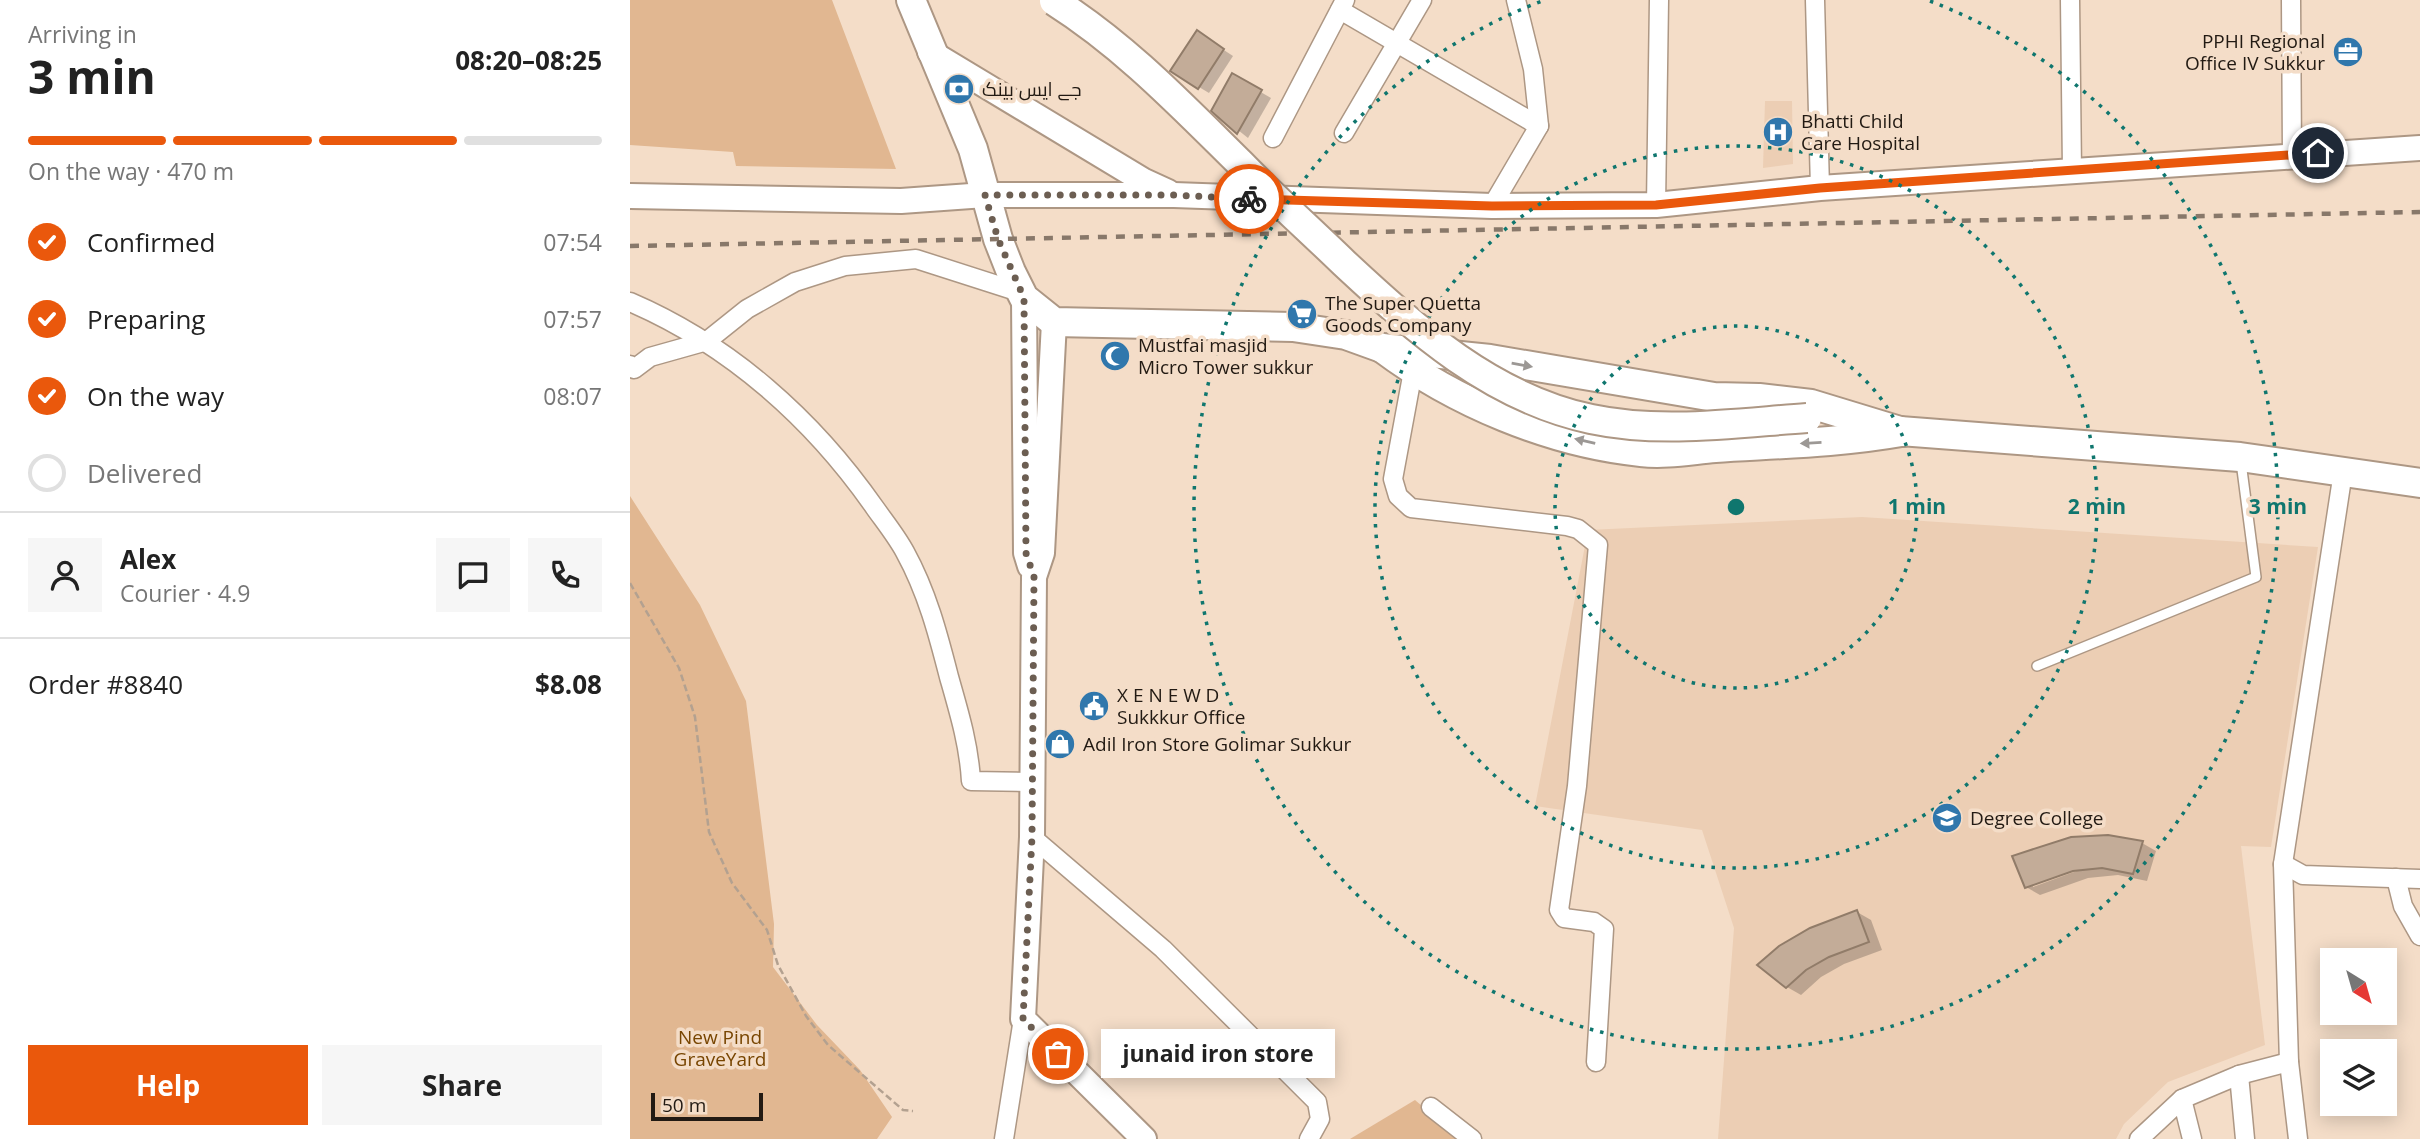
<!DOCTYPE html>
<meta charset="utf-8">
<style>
:root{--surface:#fff;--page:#f6f6f6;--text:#222;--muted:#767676;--line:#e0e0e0;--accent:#ea580c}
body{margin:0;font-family:"Open Sans",Cairo,sans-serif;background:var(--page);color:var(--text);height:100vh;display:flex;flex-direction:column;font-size:26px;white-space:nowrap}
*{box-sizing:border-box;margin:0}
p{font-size:23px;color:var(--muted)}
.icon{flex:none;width:38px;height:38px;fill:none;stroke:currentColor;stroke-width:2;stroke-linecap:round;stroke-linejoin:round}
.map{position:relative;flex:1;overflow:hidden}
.sheet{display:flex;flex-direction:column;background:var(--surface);width:630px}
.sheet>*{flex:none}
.needle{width:46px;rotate:143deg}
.tools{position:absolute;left:1690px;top:948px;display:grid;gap:14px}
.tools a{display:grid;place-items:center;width:77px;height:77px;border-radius:0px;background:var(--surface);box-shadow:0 4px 18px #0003;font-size:35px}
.scale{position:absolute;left:21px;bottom:18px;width:112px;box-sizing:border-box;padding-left:7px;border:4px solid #221a13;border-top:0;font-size:19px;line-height:24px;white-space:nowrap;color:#221a13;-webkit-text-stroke:5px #f4ddc8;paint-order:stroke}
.pin{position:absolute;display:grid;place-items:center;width:60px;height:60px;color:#fff;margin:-30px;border:4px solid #fff;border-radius:50%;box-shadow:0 2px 7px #0007}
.courier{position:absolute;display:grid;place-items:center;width:70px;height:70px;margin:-35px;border:5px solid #ea580c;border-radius:50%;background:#fff;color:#222;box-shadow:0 2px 9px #0007}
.bubble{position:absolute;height:49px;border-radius:0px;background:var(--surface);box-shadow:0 4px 18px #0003;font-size:23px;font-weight:700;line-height:49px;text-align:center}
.summary em{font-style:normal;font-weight:700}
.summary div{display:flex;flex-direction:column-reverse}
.summary{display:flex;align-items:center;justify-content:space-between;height:119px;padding:0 28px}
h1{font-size:46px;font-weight:700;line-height:52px}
.bar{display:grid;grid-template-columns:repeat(4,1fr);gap:10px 7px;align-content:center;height:84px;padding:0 28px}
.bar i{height:9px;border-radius:5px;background:var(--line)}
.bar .selected{background:var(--accent)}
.bar p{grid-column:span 4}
.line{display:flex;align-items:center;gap:18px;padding:0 28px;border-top:2px solid var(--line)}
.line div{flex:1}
.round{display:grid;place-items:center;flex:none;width:74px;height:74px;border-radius:0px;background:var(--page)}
ol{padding:0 28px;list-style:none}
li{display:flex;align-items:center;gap:21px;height:77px}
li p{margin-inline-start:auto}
li .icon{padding:7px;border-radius:50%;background:var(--accent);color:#fff;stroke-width:4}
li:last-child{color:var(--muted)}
li i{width:38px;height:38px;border:4px solid var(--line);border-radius:50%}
.action{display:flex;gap:14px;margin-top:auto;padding:14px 28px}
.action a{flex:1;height:80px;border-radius:0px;background:var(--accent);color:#fff;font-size:28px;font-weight:700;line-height:80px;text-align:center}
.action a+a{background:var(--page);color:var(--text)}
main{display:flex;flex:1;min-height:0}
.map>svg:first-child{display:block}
.built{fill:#ecceb4}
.green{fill:#e1b791}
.shadow{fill:#0003;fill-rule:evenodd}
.building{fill:#c3ac98;stroke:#917c69;stroke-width:2}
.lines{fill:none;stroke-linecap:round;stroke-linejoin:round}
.lane-casing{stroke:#ad9784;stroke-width:12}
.street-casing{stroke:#ad9784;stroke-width:21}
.secondary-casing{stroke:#ad9784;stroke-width:28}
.primary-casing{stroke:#ad9784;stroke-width:32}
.path{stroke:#b3a190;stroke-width:2.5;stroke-dasharray:7 3.5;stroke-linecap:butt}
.lane{stroke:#fff;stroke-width:9}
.street{stroke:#fff;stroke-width:18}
.secondary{stroke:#fff;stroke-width:24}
.primary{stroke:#fff;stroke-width:28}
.rail{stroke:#88786a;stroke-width:4.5;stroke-dasharray:9 9;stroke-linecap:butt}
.primary-bridge-casing{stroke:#ad9784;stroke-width:32;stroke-linecap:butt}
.primary-bridge{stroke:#fff;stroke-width:28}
.oneway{fill:#9c9895}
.done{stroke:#6c5e52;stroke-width:7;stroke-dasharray:0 12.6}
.route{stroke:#ea580c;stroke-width:9}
.ring{fill:none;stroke:#0f766e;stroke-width:3.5;stroke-dasharray:3.5 7}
.labels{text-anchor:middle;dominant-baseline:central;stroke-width:7;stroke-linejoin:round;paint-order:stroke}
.poi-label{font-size:19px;fill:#221a13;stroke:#f4ddc8;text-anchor:start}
.park-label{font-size:19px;fill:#784500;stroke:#f4ddc8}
.centre{fill:#0f766e;stroke:#f4ddc8;stroke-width:3.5}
.ring-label{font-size:21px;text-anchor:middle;font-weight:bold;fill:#0f766e;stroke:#f4ddc8;stroke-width:7;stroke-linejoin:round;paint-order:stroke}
</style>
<main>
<section class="sheet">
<div class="summary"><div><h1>3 min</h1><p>Arriving in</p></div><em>08:20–08:25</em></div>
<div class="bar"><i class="selected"></i><i class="selected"></i><i class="selected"></i><i></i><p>On the way · 470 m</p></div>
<ol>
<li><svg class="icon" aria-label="check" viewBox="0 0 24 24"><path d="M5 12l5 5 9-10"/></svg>Confirmed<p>07:54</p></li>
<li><svg class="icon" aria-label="check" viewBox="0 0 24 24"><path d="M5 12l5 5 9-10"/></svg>Preparing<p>07:57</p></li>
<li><svg class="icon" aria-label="check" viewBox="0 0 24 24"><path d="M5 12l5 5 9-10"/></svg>On the way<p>08:07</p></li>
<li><i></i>Delivered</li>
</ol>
<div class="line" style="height:126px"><a class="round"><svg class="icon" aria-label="person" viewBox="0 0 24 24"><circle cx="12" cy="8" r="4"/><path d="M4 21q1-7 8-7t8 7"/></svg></a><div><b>Alex</b><p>Courier · 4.9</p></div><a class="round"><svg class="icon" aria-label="chat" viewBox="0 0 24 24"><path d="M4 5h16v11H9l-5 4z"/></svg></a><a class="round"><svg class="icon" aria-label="phone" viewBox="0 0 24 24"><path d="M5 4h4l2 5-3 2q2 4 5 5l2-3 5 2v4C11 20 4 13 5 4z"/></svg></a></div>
<div class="line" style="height:91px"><div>Order #8840</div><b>$8.08</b></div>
<div class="action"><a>Help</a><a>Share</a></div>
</section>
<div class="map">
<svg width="1790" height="1139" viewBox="0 0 1790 1139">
<rect width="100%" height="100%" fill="#f4ddc8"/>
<!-- built -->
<g class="built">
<path d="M1135,101H1162L1163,164L1133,168Z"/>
<path d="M1232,517L1688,547L1641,847L1611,846L1635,1045L1538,1082L1494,1124L1486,1139H1088L1104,928L1072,830L905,806L958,530Z"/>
</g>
<!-- green -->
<g class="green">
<path d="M0,0H202L266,169L106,166L103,152L0,145Z"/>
<path d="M0,496L70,605L116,701L144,924L143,967L187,1025L230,1070L262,1117L247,1139H0Z"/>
<path d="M785,1100L830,1139H720Z"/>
</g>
<!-- shadow -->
<g class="shadow">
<path d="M577,39L603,56L579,93L569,87Z"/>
<path d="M603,76L641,98L618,138L583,110Z"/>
<path d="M1478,836L1512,843L1526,851L1517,881L1488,875L1458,878L1410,895L1396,887L1384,858L1442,839ZM1451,866L1452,869L1403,887V883Z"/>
<path d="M1227,912L1241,920L1252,950L1214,964L1191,977L1171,995L1157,987Z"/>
</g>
<!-- building -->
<g class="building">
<path d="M567,30L594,49L568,89L540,71Z"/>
<path d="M602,73L632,90L607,134L581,111Z"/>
<path d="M1478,835L1513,841L1503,874L1472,868L1443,871L1395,888L1382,856L1441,837Z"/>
<path d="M1227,910L1239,942L1199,957L1176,970L1156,988L1127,965L1149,946L1180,928Z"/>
</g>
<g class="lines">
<!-- lane casing -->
<g class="lane-casing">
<path id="lane" d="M1407,666L1626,577L1611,462"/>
</g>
<!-- street casing -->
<g class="street-casing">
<g id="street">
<path d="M1185,0L1190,188"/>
<path d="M1440,0L1442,171"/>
<path d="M1661,0L1662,154"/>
<path d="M710,10L909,126"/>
<path d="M714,133L792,0"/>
<path d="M643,138L715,0"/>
<path d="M1026,205L1029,0"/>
<path d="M862,206L909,126L903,69L886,0"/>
<path d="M0,302C100,345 183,419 245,508C255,522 267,537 275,552C297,592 308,634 319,677C329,712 339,745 341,781L400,782"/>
<path d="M0,365L4,369L20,357L77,341L117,309L165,282L215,266L286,259L389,292"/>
<path d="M783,371L763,479L768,496L781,508L937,526L948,529L968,545L947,786L929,910L934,918L964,922L974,929L966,1062"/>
<path d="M402,837L533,949L687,1102L690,1119L679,1139"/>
<path d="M1653,864L1673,875L1790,879"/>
<path d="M1766,878L1773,906L1790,936"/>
<path d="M1609,1075L1615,1139"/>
<path d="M1552,1099L1562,1139"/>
<path d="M801,1107L842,1139"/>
<path d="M374,1139L393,1019"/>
<path d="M1509,1139L1552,1099L1609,1075L1659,1062"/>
<path d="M1668,1139L1659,1062L1653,864L1713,472"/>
</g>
</g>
<!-- secondary casing -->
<g class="secondary-casing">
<g id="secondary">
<path d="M300,52L514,181L538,192"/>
<path d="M0,196L271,201L355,195H544L862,206L1026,205L1190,188L1790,148"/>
<path d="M394,298L396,553L400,566"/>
<path d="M424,322L412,553L404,577L402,837L393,1019L514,1139"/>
</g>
</g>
<!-- primary casing -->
<g class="primary-casing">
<g id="primary">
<path d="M281,0L343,149L368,239L381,272L394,298L424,322L663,327L716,335L752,348L860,359L1084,397L1129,398L1181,404L1273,432"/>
<path d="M752,348C824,402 920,443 1011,452C1035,455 1061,450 1085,448C1147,444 1209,443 1271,432"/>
<path d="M1257,430L1610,457L1790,483"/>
</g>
</g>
<!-- path -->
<path class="path" d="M0,583L49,668L65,717L79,832L102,883L137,930L148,965L176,1016L198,1045L273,1110L283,1111"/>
<!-- lane -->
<use href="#lane" class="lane"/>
<!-- street -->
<use href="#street" class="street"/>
<!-- secondary -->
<use href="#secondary" class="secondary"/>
<!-- primary -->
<use href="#primary" class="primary"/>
<!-- rail -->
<path class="rail" d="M0,246L1790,212"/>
<!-- primary-bridge casing -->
<g class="primary-bridge-casing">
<path id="primary-bridge" d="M424,1C495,46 551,105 611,164C644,198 680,230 714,263C786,330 862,398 961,419C1031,434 1106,423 1177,418"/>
</g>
<!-- primary-bridge -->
<use href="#primary-bridge" class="primary-bridge"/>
</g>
<!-- one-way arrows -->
<defs><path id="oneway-solid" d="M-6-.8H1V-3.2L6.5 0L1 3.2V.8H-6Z" transform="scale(1.75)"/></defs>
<g class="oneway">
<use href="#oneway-solid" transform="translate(892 365) rotate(10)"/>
<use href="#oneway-solid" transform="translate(955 441) rotate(-167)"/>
<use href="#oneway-solid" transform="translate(1181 443) rotate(177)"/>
</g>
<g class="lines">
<!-- done -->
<path class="done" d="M428,1054L393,1019L402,837L404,577L396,553L394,298L368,239L355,195H544L619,199"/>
<!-- route -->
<path class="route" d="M619,199L862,206L1026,205L1190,188L1688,153"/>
</g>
<!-- distance rings -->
<g class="ring">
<circle cx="1106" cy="507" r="181"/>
<circle cx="1106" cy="507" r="361"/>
<path d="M1300 1A542 542 0 1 1 912 1"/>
</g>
<!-- icons -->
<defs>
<g id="office-disc" transform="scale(1.575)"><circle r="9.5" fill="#3077ac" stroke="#f4ddc8"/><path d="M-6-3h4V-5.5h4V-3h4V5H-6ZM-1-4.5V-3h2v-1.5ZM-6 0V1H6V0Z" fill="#fff"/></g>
<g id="bank-disc" transform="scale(1.575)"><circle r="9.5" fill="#3077ac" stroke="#f4ddc8"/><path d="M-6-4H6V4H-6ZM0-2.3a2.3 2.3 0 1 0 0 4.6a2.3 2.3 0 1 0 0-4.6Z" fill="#fff"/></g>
<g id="hospital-disc" transform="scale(1.575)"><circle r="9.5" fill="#3077ac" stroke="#f4ddc8"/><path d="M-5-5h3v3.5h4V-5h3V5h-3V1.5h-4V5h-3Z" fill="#fff"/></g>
<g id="supermarket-disc" transform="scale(1.575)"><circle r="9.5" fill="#3077ac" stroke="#f4ddc8"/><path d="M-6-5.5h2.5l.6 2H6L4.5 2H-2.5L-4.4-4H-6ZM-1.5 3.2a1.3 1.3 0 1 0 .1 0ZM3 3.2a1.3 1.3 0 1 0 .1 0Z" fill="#fff"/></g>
<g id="mosque-disc" transform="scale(1.575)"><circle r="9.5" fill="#3077ac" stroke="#f4ddc8"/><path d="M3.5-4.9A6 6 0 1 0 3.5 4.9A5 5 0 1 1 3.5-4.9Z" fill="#fff"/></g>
<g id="civic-disc" transform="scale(1.575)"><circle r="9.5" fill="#3077ac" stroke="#f4ddc8"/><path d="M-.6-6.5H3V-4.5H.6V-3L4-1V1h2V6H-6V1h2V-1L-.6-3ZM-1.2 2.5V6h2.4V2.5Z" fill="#fff"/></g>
<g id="shop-disc" transform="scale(1.575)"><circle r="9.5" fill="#3077ac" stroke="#f4ddc8"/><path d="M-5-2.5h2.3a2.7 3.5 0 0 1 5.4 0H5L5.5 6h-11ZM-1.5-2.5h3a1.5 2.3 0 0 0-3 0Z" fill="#fff"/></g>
<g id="university-disc" transform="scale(1.575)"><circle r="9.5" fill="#3077ac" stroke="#f4ddc8"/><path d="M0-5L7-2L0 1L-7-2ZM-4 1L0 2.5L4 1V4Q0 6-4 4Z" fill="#fff"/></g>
</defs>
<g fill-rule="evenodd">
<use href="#office-disc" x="1718" y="52"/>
<use href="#bank-disc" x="329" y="89"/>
<use href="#hospital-disc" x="1148" y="132"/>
<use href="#supermarket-disc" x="672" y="314"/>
<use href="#mosque-disc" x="485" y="356"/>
<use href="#civic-disc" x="464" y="706"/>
<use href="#shop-disc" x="430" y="744"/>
<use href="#university-disc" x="1317" y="818"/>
</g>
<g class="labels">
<!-- poi labels -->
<g class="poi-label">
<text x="1695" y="41" text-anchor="end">PPHI Regional<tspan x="1695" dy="22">Office IV Sukkur</tspan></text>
<text x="352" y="89">جے ایس بینک</text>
<text x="1171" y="121">Bhatti Child<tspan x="1171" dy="22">Care Hospital</tspan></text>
<text x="695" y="303">The Super Quetta<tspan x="695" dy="22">Goods Company</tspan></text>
<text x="508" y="345">Mustfai masjid<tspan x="508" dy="22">Micro Tower sukkur</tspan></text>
<text x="487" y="695">X E N E W D<tspan x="487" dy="22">Sukkkur Office</tspan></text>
<text x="453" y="744">Adil Iron Store Golimar Sukkur</text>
<text x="1340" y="818">Degree College</text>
</g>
<!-- park labels -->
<g class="park-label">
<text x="90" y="1037">New Pind<tspan x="90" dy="22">GraveYard</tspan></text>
</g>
</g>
<circle cx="1106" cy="507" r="10" class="centre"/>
<g class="ring-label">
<text x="1287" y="514">1 min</text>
<text x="1467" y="514">2 min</text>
<text x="1648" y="514">3 min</text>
</g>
</svg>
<div class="tools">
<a><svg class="needle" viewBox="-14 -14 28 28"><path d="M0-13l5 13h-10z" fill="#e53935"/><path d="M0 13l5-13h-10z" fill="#767676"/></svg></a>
<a><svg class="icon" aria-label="layers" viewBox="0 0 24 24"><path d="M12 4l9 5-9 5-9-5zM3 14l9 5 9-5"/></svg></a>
</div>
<div class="scale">50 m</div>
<div class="pin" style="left:428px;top:1054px;background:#ea580c"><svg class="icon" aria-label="bag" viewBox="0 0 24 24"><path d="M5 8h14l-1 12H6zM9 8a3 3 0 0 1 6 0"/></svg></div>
<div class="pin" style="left:1688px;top:153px;background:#1f2937"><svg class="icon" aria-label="home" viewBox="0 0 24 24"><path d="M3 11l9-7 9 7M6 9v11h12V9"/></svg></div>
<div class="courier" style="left:619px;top:199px"><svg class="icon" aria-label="bike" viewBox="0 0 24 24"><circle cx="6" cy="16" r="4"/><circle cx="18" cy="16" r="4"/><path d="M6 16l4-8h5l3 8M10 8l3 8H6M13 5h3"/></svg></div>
<div class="bubble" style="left:471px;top:1029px;width:234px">junaid iron store</div>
</div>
</main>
